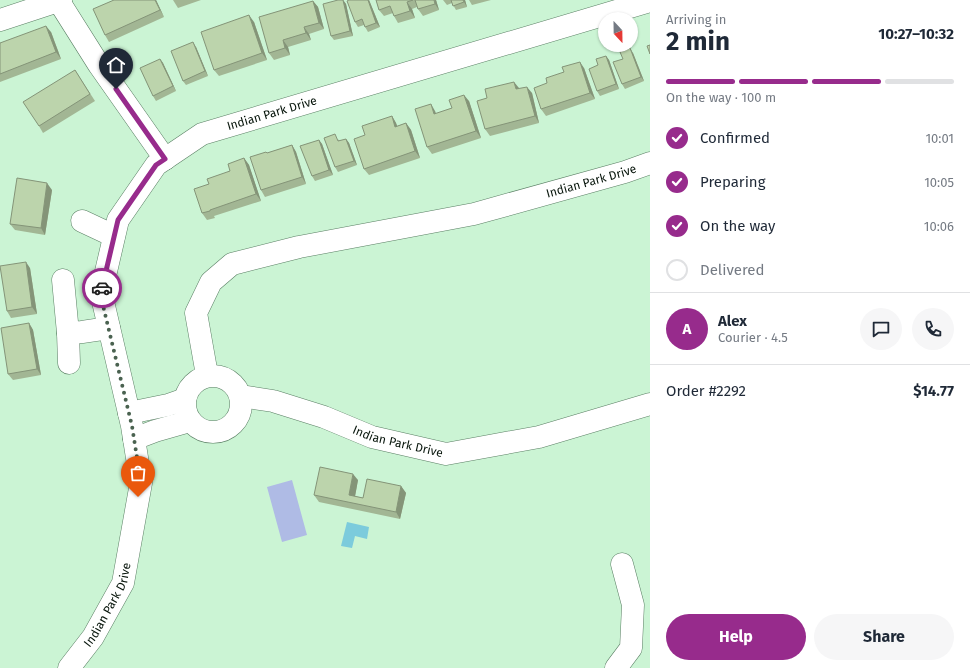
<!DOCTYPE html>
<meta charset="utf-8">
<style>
:root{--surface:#fff;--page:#f6f6f7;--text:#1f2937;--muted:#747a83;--line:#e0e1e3;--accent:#972b8c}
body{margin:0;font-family:"Fira Sans",sans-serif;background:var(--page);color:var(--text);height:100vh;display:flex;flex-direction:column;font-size:15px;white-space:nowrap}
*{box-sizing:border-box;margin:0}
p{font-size:13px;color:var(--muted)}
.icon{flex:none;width:22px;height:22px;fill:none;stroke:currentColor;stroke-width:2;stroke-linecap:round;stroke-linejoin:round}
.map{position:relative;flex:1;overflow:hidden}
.drawer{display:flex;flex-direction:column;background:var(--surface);width:320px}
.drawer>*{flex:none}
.needle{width:26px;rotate:158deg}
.controls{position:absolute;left:598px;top:12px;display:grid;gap:8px}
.controls a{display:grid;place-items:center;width:40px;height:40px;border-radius:50%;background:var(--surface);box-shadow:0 1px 3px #0004;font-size:20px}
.pin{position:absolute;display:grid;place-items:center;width:34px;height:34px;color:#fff;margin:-41px -17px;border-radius:50% 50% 50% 0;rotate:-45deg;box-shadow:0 0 4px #0007}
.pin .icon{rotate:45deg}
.courier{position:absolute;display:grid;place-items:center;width:40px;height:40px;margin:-20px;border:3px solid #972b8c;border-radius:50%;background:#fff;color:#222;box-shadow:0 1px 5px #0007}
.headline em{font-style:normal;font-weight:700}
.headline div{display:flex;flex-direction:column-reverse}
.headline{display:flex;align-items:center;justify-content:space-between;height:68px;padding:0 16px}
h1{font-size:26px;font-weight:700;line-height:30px}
.bar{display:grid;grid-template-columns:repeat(4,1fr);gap:6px 4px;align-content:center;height:48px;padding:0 16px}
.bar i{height:5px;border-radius:3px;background:var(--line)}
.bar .active{background:var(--accent)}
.bar p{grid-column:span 4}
.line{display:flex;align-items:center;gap:10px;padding:0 16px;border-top:1px solid var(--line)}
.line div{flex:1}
.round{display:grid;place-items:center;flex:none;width:42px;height:42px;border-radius:21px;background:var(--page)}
ol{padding:0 16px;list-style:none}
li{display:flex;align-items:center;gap:12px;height:44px}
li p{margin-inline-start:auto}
li .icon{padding:4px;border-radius:50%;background:var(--accent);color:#fff;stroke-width:4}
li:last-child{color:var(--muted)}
li i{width:22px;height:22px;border:2px solid var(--line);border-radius:50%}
.button{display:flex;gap:8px;margin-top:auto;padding:8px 16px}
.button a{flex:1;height:46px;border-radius:24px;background:var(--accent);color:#fff;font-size:16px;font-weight:700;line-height:46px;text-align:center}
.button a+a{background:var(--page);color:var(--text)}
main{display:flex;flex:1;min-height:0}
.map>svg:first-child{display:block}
.green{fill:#afbbe5}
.water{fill:#7ccbdc}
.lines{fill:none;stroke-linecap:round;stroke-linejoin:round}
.minor-casing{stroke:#5a7f64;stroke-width:23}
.minor{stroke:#fff;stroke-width:22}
.wall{fill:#a2b694}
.shaded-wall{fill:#849478}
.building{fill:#bcd4ac;stroke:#849478}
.done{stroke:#4a6250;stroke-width:4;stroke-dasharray:0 7.2}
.route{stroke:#972b8c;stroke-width:5}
.labels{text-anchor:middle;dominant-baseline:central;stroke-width:3;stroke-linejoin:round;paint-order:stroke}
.street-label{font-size:12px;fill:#051309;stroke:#cbf4d4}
</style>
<main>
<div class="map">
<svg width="650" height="668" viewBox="0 0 650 668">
<rect width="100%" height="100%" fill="#cbf4d4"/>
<!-- green -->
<path class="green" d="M292,480L307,535L282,542L267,487Z"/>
<!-- water -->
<path class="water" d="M347,522L369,527L367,539L355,536L352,548L341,546Z"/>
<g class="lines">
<!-- minor casing -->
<g class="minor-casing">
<g id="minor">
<path d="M58,0L99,65L165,159"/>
<path d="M0,20L61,0"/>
<path d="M82,221L114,236"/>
<path d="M63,280L68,333"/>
<path d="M69,363L68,333L82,332L109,328"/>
<path id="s1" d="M207,375L196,313L211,282L232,264L299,247L474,214L625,172L650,163"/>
<circle cx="213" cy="404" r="28"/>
<path id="s2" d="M241,396L273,401L324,417L372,437L446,454L539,437L650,404"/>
<path d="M129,413L168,405L185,399"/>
<path d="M134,439L155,431L190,421"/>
<path id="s3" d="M69,668L93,637L123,583L141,483L132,426L101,293L118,220L156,165L202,134L650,1"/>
<path d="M616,668L631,648L633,605L622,564"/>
</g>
</g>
<!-- minor -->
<use href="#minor" class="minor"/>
</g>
<!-- wall -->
<g class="wall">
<path d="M114,0H156L164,17L109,42L105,35Z"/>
<path d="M173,0H201L178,8Z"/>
<path d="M338,0H343L346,4L353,36L334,40L331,36Z"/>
<path d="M349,0H369L380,27L368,32L364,25L358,27L355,22Z"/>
<path d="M376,0H436L439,10L423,16L418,9L417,7L412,9L415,18L398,23L394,16L393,13L384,16L379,10Z"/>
<path d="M443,0H465L467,7L456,10L452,3L447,5Z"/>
<path d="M469,0H491L472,5Z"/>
<path d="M313,1L318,7L324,29L309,34L311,40L288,47L290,55L274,60L269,53Z"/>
<path d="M254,22L267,60L219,76L214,70Z"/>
<path d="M51,32L61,59L0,82V43Z"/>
<path d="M196,47L208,76L186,85L183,81Z"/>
<path d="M633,53L644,81L625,89L622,84L623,59Z"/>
<path d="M606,56L609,60L619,89L600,96L597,91L598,65Z"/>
<path d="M160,59L163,63L176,91L156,101L153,96Z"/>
<path d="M584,68L595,99L546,116L541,109L547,83L564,72Z"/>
<path d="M75,70L95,101L43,133L39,126Z"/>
<path d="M519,89L532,93L539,123L490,136L485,129Z"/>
<path d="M469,101L481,138L432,154L427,147L435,111L436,114L452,108Z"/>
<path d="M392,116L396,123L397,126L406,123L411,130L420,158L369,175L364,169L365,135Z"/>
<path d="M338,139L339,141L346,139L349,143L357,165L338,172L335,167Z"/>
<path d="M319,140L322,144L333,175L315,181L312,176Z"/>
<path d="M292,145L296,152L306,184L265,197L261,190L266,152L267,153Z"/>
<path d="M244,158L249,165L261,201L214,216L215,218L207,220L202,213L209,184L230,171Z"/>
<path d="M52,190L45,235L15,230L10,224Z"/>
<path d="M30,268L37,314L11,318L7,311Z"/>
<path d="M29,323L33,330L41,375L13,380L8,374Z"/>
<path d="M358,480L355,496L363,498L401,486L406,493L400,519L319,502L314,495Z"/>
</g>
<!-- shaded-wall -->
<g class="shaded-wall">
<path d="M155,0H156L164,17L160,10Z"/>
<path d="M343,0L346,4L353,36L350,31Z"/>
<path d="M368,0H369L380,27L376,23Z"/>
<path d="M434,0H436L439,10L435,4Z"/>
<path d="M463,0H465L467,7L464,2Z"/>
<path d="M313,1L318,7L324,29L319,23Z"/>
<path d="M407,2L412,9L415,18L410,11Z"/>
<path d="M249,15L254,22L267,60L262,53Z"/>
<path d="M46,26L51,32L61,59L56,52Z"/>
<path d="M304,27L309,34L311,40L306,33Z"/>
<path d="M283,40L288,47L290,55L285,48Z"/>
<path d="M193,42L196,47L208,76L205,71Z"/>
<path d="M630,48L633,53L644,81L641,77Z"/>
<path d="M606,56L609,60L619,89L616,84Z"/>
<path d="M160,59L163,63L176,91L173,86Z"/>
<path d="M580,62L584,68L595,99L590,93Z"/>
<path d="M514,82L519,88L521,96L516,89Z"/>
<path d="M527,87L532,93L539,123L535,116Z"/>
<path d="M464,95L469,101L481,138L476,131Z"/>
<path d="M431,104L435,111L438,121L434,114Z"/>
<path d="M392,116L396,123L400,134L395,127Z"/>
<path d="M406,123L411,130L420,158L415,151Z"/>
<path d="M346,139L349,143L357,165L354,161Z"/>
<path d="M319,140L322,144L333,175L329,170Z"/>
<path d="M292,145L296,152L306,184L302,177Z"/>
<path d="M244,158L249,165L261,201L256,194Z"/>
<path d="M47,183L52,190L45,235L41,228Z"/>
<path d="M26,262L30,268L37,314L32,307Z"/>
<path d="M29,323L33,330L41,375L37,369Z"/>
<path d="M353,474L358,480L354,502L349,495Z"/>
<path d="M401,486L406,493L400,519L396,512Z"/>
</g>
<!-- building -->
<g class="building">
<path d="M114,0H155L160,10L105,35L93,9Z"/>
<path d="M338,0H343L350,31L331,36L323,4Z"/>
<path d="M349,0H368L376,23L365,27L362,19L355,22L347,1Z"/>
<path d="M376,0H413L407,2L410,11L394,16L390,6L379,10Z"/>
<path d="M415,0H434L435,4L418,9Z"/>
<path d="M451,0H463L464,2L453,6Z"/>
<path d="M313,1L319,23L304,27L306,33L283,40L285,48L269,53L259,17Z"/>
<path d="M249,15L262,53L214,70L201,32Z"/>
<path d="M46,26L56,52L0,74V43Z"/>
<path d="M193,42L205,71L183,81L171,51Z"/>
<path d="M650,45V54L647,46Z"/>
<path d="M630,48L641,77L622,84L613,62L623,59L620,52Z"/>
<path d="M606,56L616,84L597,91L589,69L598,65L596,59Z"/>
<path d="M160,59L173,86L153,96L140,68Z"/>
<path d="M580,62L590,93L541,109L534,88L547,83L546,78L564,72L562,67Z"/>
<path d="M75,70L90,94L39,126L23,102Z"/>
<path d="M514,82L516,89L527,87L535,116L485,129L477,101L487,98L485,89Z"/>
<path d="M464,95L476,131L427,147L415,109L431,104L434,114L452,108L449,100Z"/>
<path d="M392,116L395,127L406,123L415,151L364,169L354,139L365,135L362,126Z"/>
<path d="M335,134L338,141L346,139L354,161L335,167L324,138Z"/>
<path d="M319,140L329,170L312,176L300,146Z"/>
<path d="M292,145L302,177L261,190L250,157L266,152L267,153Z"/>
<path d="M244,158L256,194L210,210V211L202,213L194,189L209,184L207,179L230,171L228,164Z"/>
<path d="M17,178L47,183L41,228L10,224Z"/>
<path d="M26,262L32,307L7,311L0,266Z"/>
<path d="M29,323L37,369L8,374L1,328Z"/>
<path d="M320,467L353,474L349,495L363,498L367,479L401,486L396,512L314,495Z"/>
</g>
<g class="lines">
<!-- done -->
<path class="done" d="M102,288L100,293L132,426L141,483L138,497"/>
<!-- route -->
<path class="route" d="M102,288L118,220L156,165L165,159L116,89"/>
</g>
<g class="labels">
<!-- street labels -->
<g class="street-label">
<text stroke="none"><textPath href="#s3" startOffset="667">Indian Park Drive</textPath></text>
<text stroke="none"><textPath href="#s1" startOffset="494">Indian Park Drive</textPath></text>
<text stroke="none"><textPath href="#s2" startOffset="164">Indian Park Drive</textPath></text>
<text stroke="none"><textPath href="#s3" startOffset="75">Indian Park Drive</textPath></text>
</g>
</g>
</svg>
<div class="controls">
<a><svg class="needle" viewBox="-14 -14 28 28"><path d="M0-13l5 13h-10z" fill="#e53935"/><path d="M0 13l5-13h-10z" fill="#747a83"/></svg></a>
</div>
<div class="pin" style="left:138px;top:497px;background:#ea580c"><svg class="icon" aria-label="bag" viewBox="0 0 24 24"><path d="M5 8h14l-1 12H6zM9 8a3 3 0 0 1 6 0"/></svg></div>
<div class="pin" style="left:116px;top:89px;background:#1f2937"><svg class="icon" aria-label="home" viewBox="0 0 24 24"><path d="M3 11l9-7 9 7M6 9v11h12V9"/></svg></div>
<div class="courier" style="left:102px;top:288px"><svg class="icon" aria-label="car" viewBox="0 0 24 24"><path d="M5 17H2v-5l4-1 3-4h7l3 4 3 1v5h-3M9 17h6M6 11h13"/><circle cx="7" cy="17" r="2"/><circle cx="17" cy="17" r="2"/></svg></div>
</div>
<section class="drawer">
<div class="headline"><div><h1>2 min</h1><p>Arriving in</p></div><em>10:27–10:32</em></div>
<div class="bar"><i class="active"></i><i class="active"></i><i class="active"></i><i></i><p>On the way · 100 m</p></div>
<ol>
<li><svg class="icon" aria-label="check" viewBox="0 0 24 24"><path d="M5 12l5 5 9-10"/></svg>Confirmed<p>10:01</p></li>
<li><svg class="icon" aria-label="check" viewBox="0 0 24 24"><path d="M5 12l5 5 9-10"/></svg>Preparing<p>10:05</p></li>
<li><svg class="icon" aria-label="check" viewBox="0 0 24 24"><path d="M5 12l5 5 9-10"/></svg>On the way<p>10:06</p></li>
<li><i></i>Delivered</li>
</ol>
<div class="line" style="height:72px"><b class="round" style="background:var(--accent);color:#fff">A</b><div><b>Alex</b><p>Courier · 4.5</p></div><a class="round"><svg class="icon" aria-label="chat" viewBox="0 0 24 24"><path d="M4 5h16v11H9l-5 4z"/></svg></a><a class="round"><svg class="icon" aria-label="phone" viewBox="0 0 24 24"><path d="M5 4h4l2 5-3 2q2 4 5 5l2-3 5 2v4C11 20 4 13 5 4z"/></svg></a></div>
<div class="line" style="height:52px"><div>Order #2292</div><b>$14.77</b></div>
<div class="button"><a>Help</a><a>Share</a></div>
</section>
</main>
